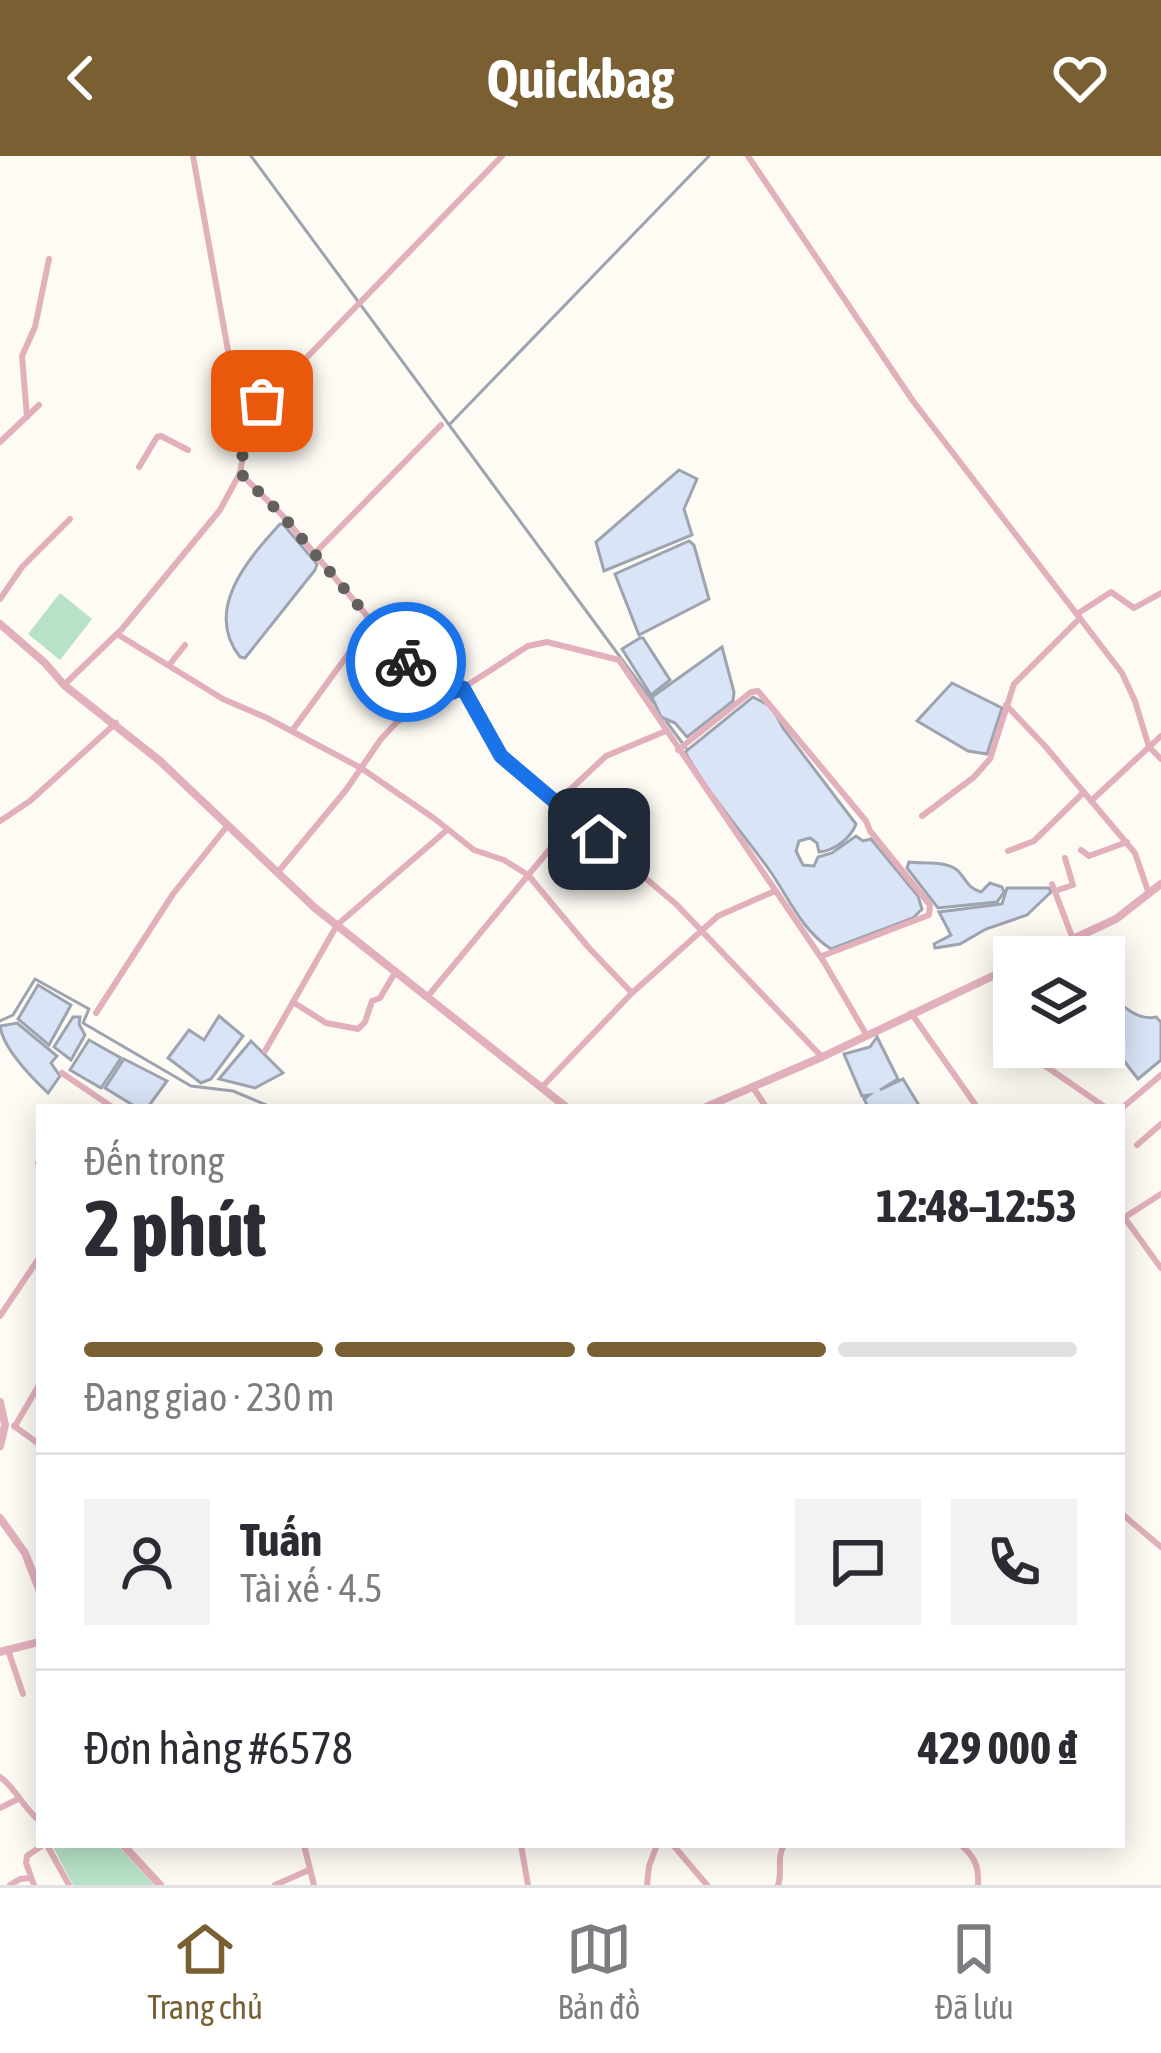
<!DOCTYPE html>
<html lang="vi">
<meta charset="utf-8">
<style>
:root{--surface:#fff;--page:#f2f2f3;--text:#2b2b33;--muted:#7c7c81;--line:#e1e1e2;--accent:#795f31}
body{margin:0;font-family:"Asap Condensed",sans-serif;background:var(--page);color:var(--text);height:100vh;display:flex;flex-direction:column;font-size:45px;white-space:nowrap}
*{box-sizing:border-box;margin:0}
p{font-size:39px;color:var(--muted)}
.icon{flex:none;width:66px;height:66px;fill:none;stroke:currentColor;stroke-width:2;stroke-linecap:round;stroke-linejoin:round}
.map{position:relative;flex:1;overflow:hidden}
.drawer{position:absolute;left:36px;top:948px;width:1089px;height:744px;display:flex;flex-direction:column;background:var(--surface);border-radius:0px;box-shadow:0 6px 30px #0003}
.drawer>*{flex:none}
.buttons{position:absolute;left:993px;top:780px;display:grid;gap:24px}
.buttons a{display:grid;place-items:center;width:132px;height:132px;border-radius:0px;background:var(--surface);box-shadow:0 6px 30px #0003;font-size:60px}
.pin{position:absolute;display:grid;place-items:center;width:102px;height:102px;color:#fff;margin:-51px;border-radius:24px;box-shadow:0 6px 18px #0006}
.courier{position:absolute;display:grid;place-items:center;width:120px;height:120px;margin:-60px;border:9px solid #1a73e8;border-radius:50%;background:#fff;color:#222;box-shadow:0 3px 15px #0007}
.head em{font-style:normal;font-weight:700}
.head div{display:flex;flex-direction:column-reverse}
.head{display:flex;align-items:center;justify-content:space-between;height:204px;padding:0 48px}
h1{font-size:78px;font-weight:700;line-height:90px}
.bar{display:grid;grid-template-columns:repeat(4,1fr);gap:18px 12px;align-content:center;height:144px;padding:0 48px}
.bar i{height:15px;border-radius:9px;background:var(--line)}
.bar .selected{background:var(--accent)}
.bar p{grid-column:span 4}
.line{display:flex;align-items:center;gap:30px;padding:0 48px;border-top:3px solid var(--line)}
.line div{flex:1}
.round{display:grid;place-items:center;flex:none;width:126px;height:126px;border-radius:0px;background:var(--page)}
header{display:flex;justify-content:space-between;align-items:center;height:156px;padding:0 48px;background:var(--accent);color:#fff;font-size:54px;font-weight:700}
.tab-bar{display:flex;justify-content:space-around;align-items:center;height:168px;border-top:3px solid var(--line);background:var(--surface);font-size:33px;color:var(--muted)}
.tab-bar a{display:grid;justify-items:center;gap:6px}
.tab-bar .selected{color:var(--accent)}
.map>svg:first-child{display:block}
.green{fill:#b7e2c7}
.water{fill:#d9e4f6;stroke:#9da4b0;stroke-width:3}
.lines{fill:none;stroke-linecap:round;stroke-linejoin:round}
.stream{stroke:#9da4b0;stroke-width:3}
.minor{stroke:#e2b0ba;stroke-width:6}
.tertiary{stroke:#e2b0ba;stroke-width:8}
.done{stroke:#63615d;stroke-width:12;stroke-dasharray:0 21.6}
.route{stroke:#1a73e8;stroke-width:15}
</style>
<header><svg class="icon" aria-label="back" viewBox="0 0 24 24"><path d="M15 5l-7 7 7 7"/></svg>Quickbag<svg class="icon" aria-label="heart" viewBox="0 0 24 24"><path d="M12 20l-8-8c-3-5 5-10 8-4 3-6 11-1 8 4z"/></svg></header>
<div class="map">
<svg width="1161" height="1729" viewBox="0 0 1161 1729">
<rect width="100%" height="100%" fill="#fefbf5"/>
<!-- green -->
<g class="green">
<path d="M60,437L92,463L60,504L28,478Z"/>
<path d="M52,1689H117L154,1729H73Z"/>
</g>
<!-- water -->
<g class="water">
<path d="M679,314L697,323L684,353L692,379L604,415L596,386Z"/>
<path d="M280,368H283L317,408L315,414L245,502L240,501C203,454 248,403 280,368Z"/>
<path d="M689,385L694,389L709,443L639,479L615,418Z"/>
<path d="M640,482H643L670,524L651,539L622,493Z"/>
<path d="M722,491L734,536L733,545L687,581L675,567L661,561L652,541Z"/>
<path d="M952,527L1002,552L987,598L968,595L917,565Z"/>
<path d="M753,541L772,551L783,572L856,668C851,682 834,695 819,696L817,687L810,682L799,685L796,695L803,709L814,710L818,701L832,697L856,680L863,685L871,683L918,740L922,753L913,762L831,793C801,774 788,740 768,712C740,674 708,637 685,596Z"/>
<path d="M909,706C923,708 949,704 959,716C968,726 967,731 981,736L990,727L1002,731L1004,736L997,746L938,752L907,712Z"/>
<path d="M1007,732H1049L1051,736L1027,759L986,773L960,788L935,792L934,788L951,779L939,756L1002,748Z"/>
<path d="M1104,828C1114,844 1136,866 1156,861L1161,866V904L1138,923L1104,879Z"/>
<path d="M38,829L71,849L49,889L18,863Z"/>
<path d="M219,860L243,880L211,923L201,927L168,902L189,874L204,884Z"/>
<path d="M73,861H80L79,868L85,879L71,904L54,891Z"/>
<path d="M17,867L57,900L51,907L60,920L48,937C31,921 3,893 0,870Z"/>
<path d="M877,881L898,923L880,934L903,923L920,951H868L864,943L869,939L862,940L844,898L870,891Z"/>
<path d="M89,884L121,902L101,932L70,914Z"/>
<path d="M251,885L283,917L255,932L219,923Z"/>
<path d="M124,903L167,925L148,951H136L105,932Z"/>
</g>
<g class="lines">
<!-- stream -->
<g class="stream">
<path d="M251,0L654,547"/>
<path d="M450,268L709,0"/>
<path d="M666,565L686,592"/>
<path d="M0,865L13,859L35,823L89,853L83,867L191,930L233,935L271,951"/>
</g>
<!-- minor -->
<g class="minor">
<path d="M748,0L913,245L1122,517L1135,545L1149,591L1161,603"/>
<path d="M27,261L22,200L35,171L49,103"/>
<path d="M240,265L283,226L502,0"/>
<path d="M0,286L39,249"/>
<path d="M139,311L157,281L161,280L188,294"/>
<path d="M240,317L282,359L437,543"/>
<path d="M314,398L441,269"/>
<path d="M0,443L22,411L70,363"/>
<path d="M1077,458L1111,436L1134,452L1161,437"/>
<path d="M117,478L223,543L267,562L361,612L435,663L474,694L504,704L528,719L589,792L632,837"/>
<path d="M170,508L185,489"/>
<path d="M64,529L122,473L220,354L240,317L245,289L193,0"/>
<path d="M463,532L501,600L676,748L822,901"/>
<path d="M1006,549L1045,590L1135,697L1149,738"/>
<path d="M292,575L371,467"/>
<path d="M678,594L751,536L758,535L866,665L870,675L930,749L929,759L822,800"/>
<path d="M1091,645L1161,580"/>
<path d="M557,646L606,600L666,575"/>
<path d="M922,660L974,621L990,603L1014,528L1080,462"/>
<path d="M0,665L30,645L116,567"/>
<path d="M1081,694L1089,700L1127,686"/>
<path d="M1008,695L1034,685L1084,636"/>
<path d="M278,716L346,634L381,583L397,566L419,551L463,532L528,490L547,486L619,504L824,806L866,878"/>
<path d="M1052,728L1073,783"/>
<path d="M1055,735L1073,729L1065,702"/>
<path d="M1007,813L1014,838"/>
<path d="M428,840L574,664"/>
<path d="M293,846L326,867L358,873L365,866L372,845L380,842L396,815"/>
<path d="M96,857L173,738L228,669"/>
<path d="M911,857L977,951"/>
<path d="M1030,891L1038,905L1105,951"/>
<path d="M265,895L337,769L447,674"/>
<path d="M62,917L112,951"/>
<path d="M752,930L766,951"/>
<path d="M542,931L632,837L718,760L775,735"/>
<path d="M1122,952L1161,919"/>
<path d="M1137,989L1161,968"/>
<path d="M38,1007H39"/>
<path d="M1124,1061L1161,1112"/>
<path d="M1125,1061L1161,1038"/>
<path d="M0,1160L39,1102"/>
<path d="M14,1270L39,1288"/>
<path d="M15,1270L39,1229"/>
<path d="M1122,1358L1161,1391"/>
<path d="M8,1494L23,1538"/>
<path d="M0,1621C16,1632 23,1652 39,1664"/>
<path d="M0,1652L18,1643"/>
<path d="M47,1689L69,1729"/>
<path d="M304,1689L314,1729"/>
<path d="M521,1689L528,1729"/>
<path d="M673,1689L707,1729"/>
<path d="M961,1689C975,1701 979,1711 978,1729"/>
<path d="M10,1729L20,1723L31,1722"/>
<path d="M34,1729L26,1707L27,1700L43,1689"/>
<path d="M275,1729L309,1714"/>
<path d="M647,1729L649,1710L657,1689"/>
<path d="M778,1729C783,1716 776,1702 784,1689"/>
</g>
<!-- tertiary -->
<g class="tertiary">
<path d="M0,468L45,507L64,529L160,605L315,752L566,951"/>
<path d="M1034,801L1116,763L1161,728"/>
<path d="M706,951L822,901L1014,810"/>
<path d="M0,1246L5,1269L0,1290"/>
<path d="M0,1362L25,1397L39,1433"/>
<path d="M0,1496L39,1486"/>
<path d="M123,1689L160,1729"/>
</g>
</g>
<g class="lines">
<!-- done -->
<path class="done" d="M262,245L240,265L244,289L240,317L282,359L406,506"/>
<!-- route -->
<path class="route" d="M406,506L437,542L463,532L501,600L599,683"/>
</g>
</svg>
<div class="buttons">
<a><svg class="icon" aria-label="layers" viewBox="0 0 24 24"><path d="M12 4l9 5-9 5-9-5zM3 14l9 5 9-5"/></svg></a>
</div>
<div class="pin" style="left:262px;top:245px;background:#ea580c"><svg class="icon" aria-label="bag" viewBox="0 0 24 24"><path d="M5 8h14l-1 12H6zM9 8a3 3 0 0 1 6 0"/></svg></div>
<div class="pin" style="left:599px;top:683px;background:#1f2937"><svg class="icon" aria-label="home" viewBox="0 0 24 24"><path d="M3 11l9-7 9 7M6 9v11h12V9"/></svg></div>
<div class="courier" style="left:406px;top:506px"><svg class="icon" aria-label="bike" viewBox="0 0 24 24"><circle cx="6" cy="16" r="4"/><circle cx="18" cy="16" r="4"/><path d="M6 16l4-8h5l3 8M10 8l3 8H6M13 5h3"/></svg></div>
<section class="drawer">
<div class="head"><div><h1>2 phút</h1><p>Đến trong</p></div><em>12:48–12:53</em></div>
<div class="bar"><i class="selected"></i><i class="selected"></i><i class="selected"></i><i></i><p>Đang giao · 230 m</p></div>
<div class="line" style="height:216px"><a class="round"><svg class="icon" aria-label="person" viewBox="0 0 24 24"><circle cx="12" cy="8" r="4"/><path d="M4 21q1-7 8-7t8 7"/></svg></a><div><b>Tuấn</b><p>Tài xế · 4.5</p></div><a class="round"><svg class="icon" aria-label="chat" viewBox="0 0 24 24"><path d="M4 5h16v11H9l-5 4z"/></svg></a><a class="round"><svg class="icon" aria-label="phone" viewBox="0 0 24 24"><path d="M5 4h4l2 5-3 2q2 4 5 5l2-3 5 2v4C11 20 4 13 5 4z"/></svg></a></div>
<div class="line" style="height:156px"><div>Đơn hàng #6578</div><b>429 000 ₫</b></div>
</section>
</div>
<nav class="tab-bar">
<a class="selected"><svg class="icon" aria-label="home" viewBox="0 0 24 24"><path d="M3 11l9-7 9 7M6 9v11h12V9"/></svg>Trang chủ</a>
<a><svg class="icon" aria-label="map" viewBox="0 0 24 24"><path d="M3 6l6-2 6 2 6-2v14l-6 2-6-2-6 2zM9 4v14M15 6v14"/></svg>Bản đồ</a>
<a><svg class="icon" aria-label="saved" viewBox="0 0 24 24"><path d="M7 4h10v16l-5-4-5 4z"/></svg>Đã lưu</a>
</nav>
